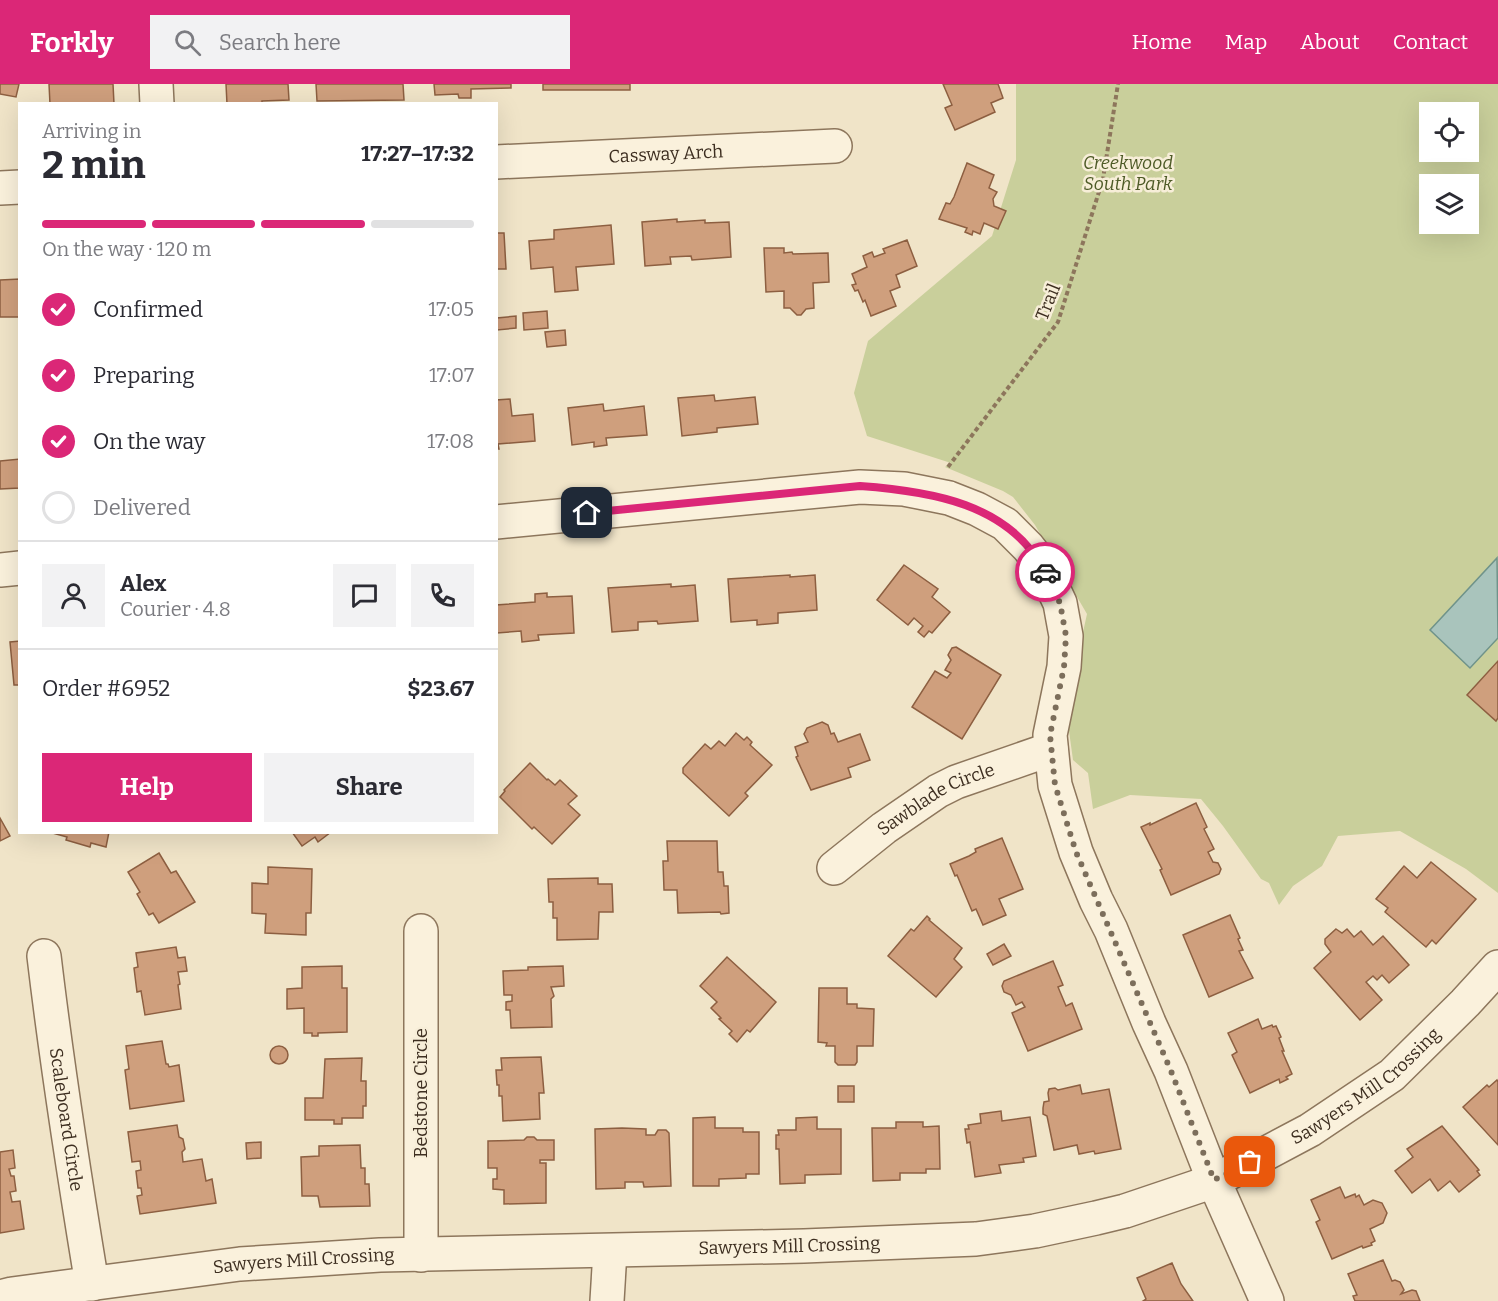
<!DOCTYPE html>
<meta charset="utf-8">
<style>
:root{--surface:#fff;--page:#f2f2f3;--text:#2b2b33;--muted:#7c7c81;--line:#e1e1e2;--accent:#db2777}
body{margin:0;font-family:Bitter,serif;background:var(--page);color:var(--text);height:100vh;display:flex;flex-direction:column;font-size:22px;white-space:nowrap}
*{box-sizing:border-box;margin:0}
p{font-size:20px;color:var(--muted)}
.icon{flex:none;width:33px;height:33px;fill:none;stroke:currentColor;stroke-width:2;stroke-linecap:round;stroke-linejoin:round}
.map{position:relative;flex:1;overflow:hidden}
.panel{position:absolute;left:18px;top:18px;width:480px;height:732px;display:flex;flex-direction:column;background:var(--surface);border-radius:0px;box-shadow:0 6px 24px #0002}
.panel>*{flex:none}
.controls{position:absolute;left:1419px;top:18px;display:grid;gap:12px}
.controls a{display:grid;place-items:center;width:60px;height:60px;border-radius:0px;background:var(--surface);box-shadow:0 6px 24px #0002;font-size:30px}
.pin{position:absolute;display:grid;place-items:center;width:51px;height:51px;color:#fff;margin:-26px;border-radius:12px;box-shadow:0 3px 9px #0006}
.courier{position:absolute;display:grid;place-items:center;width:60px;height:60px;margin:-30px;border:4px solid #db2777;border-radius:50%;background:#fff;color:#222;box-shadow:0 2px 8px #0007}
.overview em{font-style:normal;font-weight:700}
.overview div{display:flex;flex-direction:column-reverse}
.overview{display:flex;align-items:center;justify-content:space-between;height:102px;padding:0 24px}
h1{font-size:39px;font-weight:700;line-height:45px}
.bar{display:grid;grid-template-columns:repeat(4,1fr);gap:9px 6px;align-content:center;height:72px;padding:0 24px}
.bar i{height:8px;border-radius:4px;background:var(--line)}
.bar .on{background:var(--accent)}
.bar p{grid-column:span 4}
.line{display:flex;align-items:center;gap:15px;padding:0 24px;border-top:2px solid var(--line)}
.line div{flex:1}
.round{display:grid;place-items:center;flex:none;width:63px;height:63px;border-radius:0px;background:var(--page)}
ol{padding:0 24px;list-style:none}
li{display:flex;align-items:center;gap:18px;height:66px}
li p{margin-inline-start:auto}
li .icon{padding:6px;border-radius:50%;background:var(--accent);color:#fff;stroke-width:4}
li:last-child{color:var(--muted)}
li i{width:33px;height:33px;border:3px solid var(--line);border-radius:50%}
.action{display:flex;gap:12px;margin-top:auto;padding:12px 24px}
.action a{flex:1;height:69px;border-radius:0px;background:var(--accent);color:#fff;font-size:24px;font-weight:700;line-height:69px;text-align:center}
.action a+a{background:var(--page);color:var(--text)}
header{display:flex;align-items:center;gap:36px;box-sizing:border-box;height:84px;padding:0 30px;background:var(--accent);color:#fff}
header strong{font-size:28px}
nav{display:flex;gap:33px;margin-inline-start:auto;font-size:21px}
.search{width:420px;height:54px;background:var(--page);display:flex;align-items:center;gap:15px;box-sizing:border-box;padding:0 21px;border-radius:0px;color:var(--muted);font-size:22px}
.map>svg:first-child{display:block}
.green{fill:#c9cf9b;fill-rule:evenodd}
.water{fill:#a9c4bc;stroke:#6f938a;stroke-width:1.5}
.building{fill:#cf9f7d;stroke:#8d5f41;stroke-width:1.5}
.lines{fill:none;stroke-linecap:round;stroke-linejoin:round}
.minor-casing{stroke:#8d765c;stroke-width:36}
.path{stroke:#8d765c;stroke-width:4;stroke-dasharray:4.5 3;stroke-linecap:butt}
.minor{stroke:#faf1dc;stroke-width:33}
.done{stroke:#7c6e5b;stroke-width:6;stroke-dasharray:0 10.8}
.route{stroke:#db2777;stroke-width:8}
.labels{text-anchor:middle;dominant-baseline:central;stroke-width:5;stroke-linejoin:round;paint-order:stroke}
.street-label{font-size:18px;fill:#3d2e20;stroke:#f7eed8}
.park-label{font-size:18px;font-style:italic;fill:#4d5a26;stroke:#f7eed8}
</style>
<header>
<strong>Forkly</strong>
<div class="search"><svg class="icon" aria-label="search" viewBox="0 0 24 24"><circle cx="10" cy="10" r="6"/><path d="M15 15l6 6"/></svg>Search here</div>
<nav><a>Home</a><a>Map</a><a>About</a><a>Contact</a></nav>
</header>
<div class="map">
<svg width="1498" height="1217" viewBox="0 0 1498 1217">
<rect width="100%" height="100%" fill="#f0e4c8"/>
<!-- green -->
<path class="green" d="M1016,0H1498V809L1466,785L1400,747L1338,752L1322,782L1293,802L1279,821L1269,799L1261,795L1223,742L1201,715L1130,711L1093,725L1088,689L1073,676L1066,625L1087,530L1035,441L1013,413L1003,407L945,383L951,379L867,352L854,309L868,257L992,152L1016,76ZM1430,28H1468V68H1430ZM1430,100H1468V140H1430Z"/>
<!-- water -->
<path class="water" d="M1497,474L1498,554L1470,584L1430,546Z"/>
<!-- building -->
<g class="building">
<path d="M0,0H19L16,13L0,10Z"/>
<path d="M49,0H113L114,20H50Z"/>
<path d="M226,0H288L289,16L262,17V20H227Z"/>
<path d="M316,0H403L404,16L317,17Z"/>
<path d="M434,0H511V4L471,5V14H459L458,10L435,11Z"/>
<rect x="543" y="0" width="87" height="6"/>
<path d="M943,0H998L1003,14L991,19L995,28L955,46L945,24L952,21Z"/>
<path d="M967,79L994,91L989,104L997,108L993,115L994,122L1006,127L998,145L984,139L980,150L973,147L972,151L965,148L967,144L939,135L946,119L950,120L954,113Z"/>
<path d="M677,135V138L705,136V139L729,138L731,173L692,176L691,172L670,173L671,180L645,182L642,138Z"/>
<path d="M611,141L614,180L576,183L578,206L555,208L553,183L531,185L529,157L554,155V146Z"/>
<path d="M496,149H504L506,185H496Z"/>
<path d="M907,156L917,182L896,191L900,203L890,207L896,222L871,232L865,216L863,218L858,206L855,207L852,201L856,200L852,190L867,183L863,172L872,168L874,173L885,169L883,165Z"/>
<path d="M764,164H784V169L792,168L793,170L828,169L829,198L813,199L814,224L806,225L801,231H797L790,224H784V207L766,208Z"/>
<path d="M20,195V233H0V196Z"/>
<path d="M547,227L548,244L524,246L523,229Z"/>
<path d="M516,232V244L497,246V234Z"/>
<path d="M565,246L566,261L547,263L545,248Z"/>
<path d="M714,311L715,317L755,313L758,340L717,344V348L682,352L678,314Z"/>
<path d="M510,315L512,332L533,330L535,357L498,360L499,365H496V316Z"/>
<path d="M603,320L604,327L644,322L647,351L606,354L607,361L594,363V358L572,361L568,324Z"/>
<path d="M20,375V404L0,405V377Z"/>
<path d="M904,481L938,505L932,513L950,528L932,549L929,547L924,553L918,548L923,542L914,534L908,541L877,516Z"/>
<path d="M790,491V493L815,491L817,526L778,529V539L757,541V536L731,538L728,495Z"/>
<path d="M671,500V503L695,501L698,537L658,540L657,537L638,538V546L612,548L608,504Z"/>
<path d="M547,509V513L572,512L574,549L538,551L539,556L522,558L521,547L497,549L496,521L535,518V510Z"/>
<path d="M20,557V601H14L10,558Z"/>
<path d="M956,563L1001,591L962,655L912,623L935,587L947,594L951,589L945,586L951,576L948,571L952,564Z"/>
<path d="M1498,577V634L1496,637L1467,611Z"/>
<path d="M822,638L828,641L831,650L834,649L838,658L860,650L870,676L848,684L851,693L811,706L796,673L798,672L795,663L808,658L804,650L807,644Z"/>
<path d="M736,649L744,656L747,653L752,658L750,661L772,681L745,709L748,712L729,732L683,689V684L705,660L711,665L719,657L725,662Z"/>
<path d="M530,679L547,696L548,695L555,701L560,696L577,712L568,720L580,731L552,760L534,743L532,745L500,713L505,707L504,706Z"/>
<path d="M1196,719L1207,743L1204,745L1214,765L1208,768L1213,778L1218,779L1221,785L1219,790L1171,811L1160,786L1162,785L1141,743L1150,739V741Z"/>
<path d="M0,734L10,752L0,757Z"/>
<path d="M49,748H109L106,763L91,759L90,763L66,756L67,753Z"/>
<path d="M292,748H331L318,758L315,753L302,762Z"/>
<path d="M1002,754L1023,805L999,815L1006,831L983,841L976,825L972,827L957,791L955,792L950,780L969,772L976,768L975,765Z"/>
<path d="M667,757H717L718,788H723L724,802H728L729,829L721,830L720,828L678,829L677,806H664L663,777H668Z"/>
<path d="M159,769L171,789L176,787L195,818L159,839L153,829L149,831L137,810L140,808L128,788Z"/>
<path d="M1431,778L1476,815L1436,860L1432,856L1426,863L1385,828L1388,824L1376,815L1404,782L1417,794Z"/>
<path d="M268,783L312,785L311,829H306V851L265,849L266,830L252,829V799L268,800Z"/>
<path d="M598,794V800H612L613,828H599L598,855L557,856V834H553V818H549L548,795Z"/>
<path d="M1230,831L1240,854L1238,855L1243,866L1239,867L1253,894L1209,913L1183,851Z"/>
<path d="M927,832L930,835L929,836L962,864L954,875L962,883L936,913L888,872L911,845L914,847Z"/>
<path d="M1336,845L1342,849L1347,845L1354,853L1361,847L1373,861L1383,852L1409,881L1389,899L1382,891L1377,896L1373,892L1366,898L1382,916L1360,936L1314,884L1331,868L1325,860V855Z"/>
<path d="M1004,860L1011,872L993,881L987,870Z"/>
<path d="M176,863L178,874L185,873L187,887L178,888L180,900L178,901L181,925L145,931L141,907L137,908L134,884L138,883L136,869Z"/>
<path d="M727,873L776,918L750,948L747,946L737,958L729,950L732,947L719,935L721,934L711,924L717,918L700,902Z"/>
<path d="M1053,877L1063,901L1058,903L1066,922L1072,919L1082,945L1028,967L1012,929L1025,923L1022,918L1016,921L1011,911L1004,908L1002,902L1004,897Z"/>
<path d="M342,882V904H347V948L318,949V952H312V949H304V924L287,925V905L302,904V883Z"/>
<path d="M563,882L564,902L551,903L554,912L551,915L552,943L511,944L510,926H506V918L512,917V911H504L503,887L528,886V883Z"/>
<path d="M819,904H847V920H857V924L874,925L873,962H857V978L855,981H838L835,978V962H826L827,959L818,958Z"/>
<path d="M1258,935L1262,945L1272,941L1273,943L1276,942L1281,953L1279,954L1284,967H1282L1292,990L1286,993L1288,995L1280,999L1279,995L1250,1009L1232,971L1237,968L1228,949Z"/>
<path d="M162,957L166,980H168L169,983L179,981L184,1017L130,1025L125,986L129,985L126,962Z"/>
<circle cx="279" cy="971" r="9"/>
<path d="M541,973L544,1009H539L540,1035L503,1037L502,1012H499V1001H497L496,986H502L501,974Z"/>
<path d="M362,974L361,997H366V1022H363V1034H342V1040H334V1036H305V1014H323L325,975Z"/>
<path d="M1497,996L1498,998V1061L1463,1023L1487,1001L1489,1003Z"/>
<path d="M1080,1001L1082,1010L1109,1005L1121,1065L1095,1070L1094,1067L1079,1070L1077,1061L1054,1066L1047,1032L1043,1030V1024L1044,1018L1049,1017L1048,1009L1049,1005L1055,1004L1058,1006Z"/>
<rect x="838" y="1002" width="16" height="16"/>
<path d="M1001,1027L1002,1037L1030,1033L1036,1072L1023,1074L1024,1078L999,1081L1001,1089L975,1093L970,1058L967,1059L965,1045H969L968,1041L981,1039L980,1030Z"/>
<path d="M715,1033V1044H743V1048H759V1090H746V1094L719,1095V1102H693V1034Z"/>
<path d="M817,1033V1045H841V1090L805,1091V1099L780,1100L779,1065H776V1051H779L778,1046H796V1034Z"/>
<path d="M896,1038H923V1043L939,1042L940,1085H926V1089H900V1096L873,1097L872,1044H896Z"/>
<path d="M177,1041L179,1053L183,1055L185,1065L182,1068L183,1078L202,1075L206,1097L212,1095L216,1119L140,1130L137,1112L142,1111L141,1104H138L136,1087L141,1086L140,1077L132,1078L128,1048Z"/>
<path d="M1442,1042L1479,1086L1477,1087L1480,1091L1459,1108L1450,1097L1438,1107L1430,1095L1412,1109L1395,1087L1413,1073L1407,1065Z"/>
<path d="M622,1044L646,1045V1051H655L658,1046H666L669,1049L671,1102L644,1103L643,1098H625V1104L596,1105L595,1045Z"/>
<path d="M527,1053H534L537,1056H554V1076H540V1079H546V1119L504,1120V1106L493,1105V1095H497V1084H488V1057L524,1056Z"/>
<path d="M261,1058V1074L247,1075L246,1059Z"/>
<path d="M360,1061L361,1084H365V1100H369L370,1122L320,1123L318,1112H302L301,1073L319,1072V1062Z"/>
<path d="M13,1066L15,1084L9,1085L11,1092H14L16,1107L10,1108L12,1118L20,1117L24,1145L0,1149V1068Z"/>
<path d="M1340,1103L1345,1114L1355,1110L1356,1113L1359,1111L1364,1121L1373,1116L1382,1119L1387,1129L1383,1139L1370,1145L1375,1157L1371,1159L1372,1161L1363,1164L1362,1162L1332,1175L1316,1138L1320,1136L1311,1116Z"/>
<path d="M1383,1176L1392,1197L1395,1196L1400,1198L1404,1206L1401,1210L1412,1206L1416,1207L1420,1217H1355L1353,1212L1357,1211L1348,1190Z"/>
<path d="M1172,1179L1181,1200L1193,1217H1143L1146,1215L1137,1194Z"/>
</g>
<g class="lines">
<!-- minor casing -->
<g class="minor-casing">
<g id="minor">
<path d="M156,0L157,20"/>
<path id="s1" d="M496,78L835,62"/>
<path d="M0,104L20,103"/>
<path d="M496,438L860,403L904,405L949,414L977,425L1005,440L1028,463L1042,481L1060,519L1066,552L1064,583L1050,651L1055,701L1076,768L1096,816L1111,846L1149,939L1171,987L1214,1097L1267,1217"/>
<path d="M0,486L20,484"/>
<path id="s2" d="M834,784L884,744L938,707L956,698L1051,665"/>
<path id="s3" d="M44,872C57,982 74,1091 92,1200"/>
<path d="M421,1171V847"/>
<path id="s4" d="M0,1213L12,1210L240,1180L380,1171L804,1162L976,1155L1035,1147L1096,1134L1125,1127L1214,1097L1310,1046L1392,991L1465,919L1498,883"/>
<path d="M607,1217L610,1167"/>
</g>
</g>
<!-- path -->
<path class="path" d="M948,383L1058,238L1103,95L1118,0"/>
<!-- minor -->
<use href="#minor" class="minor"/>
</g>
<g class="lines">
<!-- done -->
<path class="done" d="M1045,488L1060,519L1066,552L1064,583L1050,651L1055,701L1076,768L1171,987L1214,1096L1250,1078"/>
<!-- route -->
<path class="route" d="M587,429L860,402C929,407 1010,419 1045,488"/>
</g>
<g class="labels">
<!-- street labels -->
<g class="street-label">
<text stroke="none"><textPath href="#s1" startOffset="170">Cassway Arch</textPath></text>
<text transform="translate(1048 218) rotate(-68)">Trail</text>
<text stroke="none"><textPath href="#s2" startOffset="124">Sawblade Circle</textPath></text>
<text stroke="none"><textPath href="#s4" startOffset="1404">Sawyers Mill Crossing</textPath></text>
<text transform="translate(421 1009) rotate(-90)">Bedstone Circle</text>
<text stroke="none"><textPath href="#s3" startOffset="165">Scaleboard Circle</textPath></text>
<text stroke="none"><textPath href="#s4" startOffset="792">Sawyers Mill Crossing</textPath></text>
<text stroke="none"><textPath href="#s4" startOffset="306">Sawyers Mill Crossing</textPath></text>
</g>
<!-- park labels -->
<g class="park-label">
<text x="1128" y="79">Creekwood<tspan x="1128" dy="21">South Park</tspan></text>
</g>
</g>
</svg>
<div class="controls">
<a><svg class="icon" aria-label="locate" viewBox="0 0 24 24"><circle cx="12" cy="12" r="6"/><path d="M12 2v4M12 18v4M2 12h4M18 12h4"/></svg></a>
<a><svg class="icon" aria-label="layers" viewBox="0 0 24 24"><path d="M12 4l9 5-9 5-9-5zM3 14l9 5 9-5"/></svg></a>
</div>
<div class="pin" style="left:1250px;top:1078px;background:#ea580c"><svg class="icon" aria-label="bag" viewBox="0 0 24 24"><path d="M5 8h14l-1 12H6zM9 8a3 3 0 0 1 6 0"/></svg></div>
<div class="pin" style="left:587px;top:429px;background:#1f2937"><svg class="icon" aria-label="home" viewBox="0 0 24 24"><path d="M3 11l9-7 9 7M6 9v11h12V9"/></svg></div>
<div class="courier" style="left:1045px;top:488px"><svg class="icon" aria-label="car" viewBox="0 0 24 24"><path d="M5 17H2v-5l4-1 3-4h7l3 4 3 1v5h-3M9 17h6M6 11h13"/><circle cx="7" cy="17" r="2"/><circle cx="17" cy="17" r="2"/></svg></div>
<section class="panel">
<div class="overview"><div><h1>2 min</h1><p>Arriving in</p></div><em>17:27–17:32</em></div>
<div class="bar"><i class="on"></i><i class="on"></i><i class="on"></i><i></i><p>On the way · 120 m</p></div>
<ol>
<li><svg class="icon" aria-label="check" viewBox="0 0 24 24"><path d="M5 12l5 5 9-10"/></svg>Confirmed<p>17:05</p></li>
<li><svg class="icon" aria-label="check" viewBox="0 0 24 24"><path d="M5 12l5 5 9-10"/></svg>Preparing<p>17:07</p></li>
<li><svg class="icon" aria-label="check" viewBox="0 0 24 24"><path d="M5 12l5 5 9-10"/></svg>On the way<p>17:08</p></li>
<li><i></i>Delivered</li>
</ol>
<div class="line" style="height:108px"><a class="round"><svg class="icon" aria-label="person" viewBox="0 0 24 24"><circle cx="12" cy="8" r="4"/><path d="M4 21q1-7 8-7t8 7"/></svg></a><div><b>Alex</b><p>Courier · 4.8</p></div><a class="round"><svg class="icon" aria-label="chat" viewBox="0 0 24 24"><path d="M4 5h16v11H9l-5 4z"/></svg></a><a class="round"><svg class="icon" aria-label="phone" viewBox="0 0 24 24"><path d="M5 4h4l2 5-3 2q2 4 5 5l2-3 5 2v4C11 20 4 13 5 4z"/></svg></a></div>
<div class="line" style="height:78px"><div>Order #6952</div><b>$23.67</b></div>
<div class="action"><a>Help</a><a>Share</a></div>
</section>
</div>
